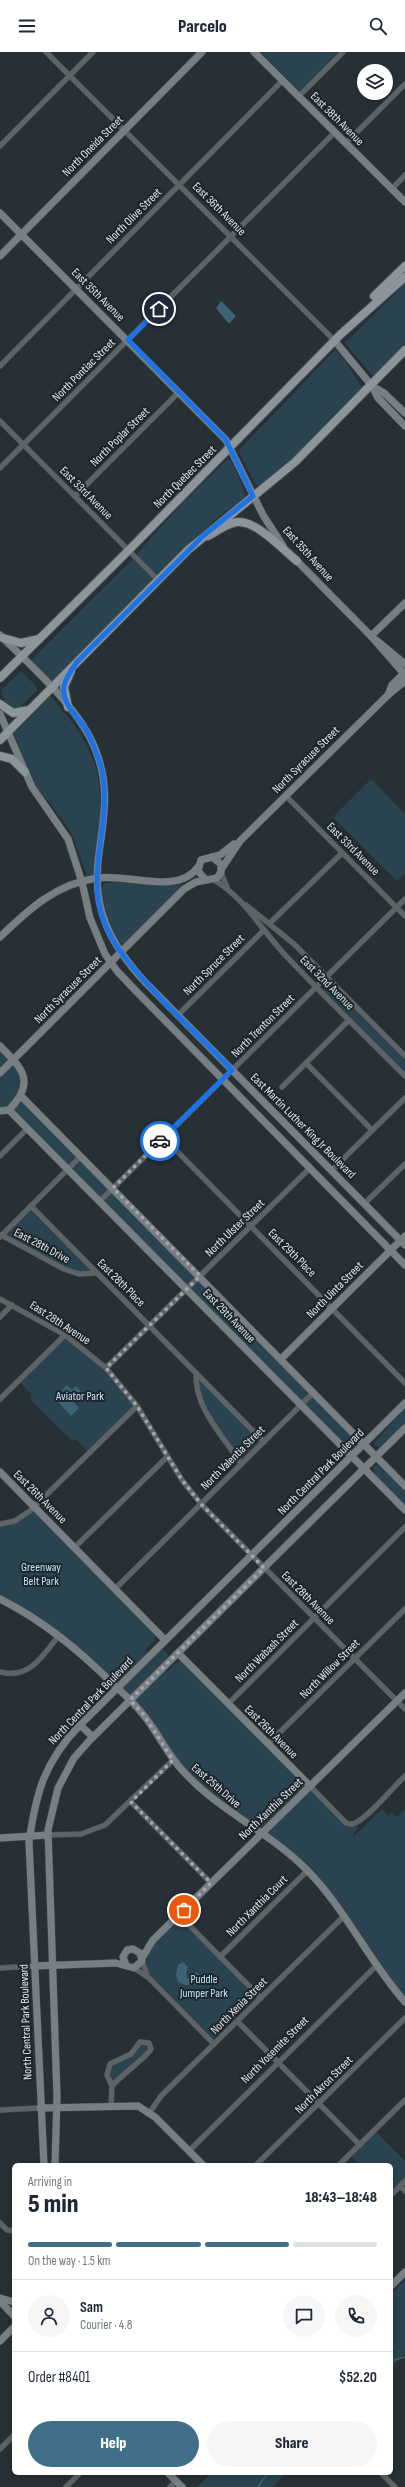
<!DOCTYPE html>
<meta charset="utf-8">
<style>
:root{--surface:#fff;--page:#f6f6f7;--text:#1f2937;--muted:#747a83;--line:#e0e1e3;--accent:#406f8a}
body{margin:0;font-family:"Sofia Sans Condensed",sans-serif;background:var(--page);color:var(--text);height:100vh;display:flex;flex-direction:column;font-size:15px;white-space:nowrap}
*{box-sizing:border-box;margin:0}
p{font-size:13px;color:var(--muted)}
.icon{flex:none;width:22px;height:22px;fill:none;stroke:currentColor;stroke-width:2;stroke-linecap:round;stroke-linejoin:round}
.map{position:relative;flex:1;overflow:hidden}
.drawer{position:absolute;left:12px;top:2111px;width:381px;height:312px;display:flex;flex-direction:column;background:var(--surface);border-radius:6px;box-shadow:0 2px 6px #0003}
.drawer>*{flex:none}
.fabs{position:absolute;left:357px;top:12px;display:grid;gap:8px}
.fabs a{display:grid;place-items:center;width:36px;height:36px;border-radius:50%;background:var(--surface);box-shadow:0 2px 6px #0003;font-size:20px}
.pin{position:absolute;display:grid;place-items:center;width:34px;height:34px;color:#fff;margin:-17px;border:2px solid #fff;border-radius:50%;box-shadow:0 1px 4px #0007}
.courier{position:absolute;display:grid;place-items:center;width:40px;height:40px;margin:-20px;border:3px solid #1a73e8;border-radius:50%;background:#fff;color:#222;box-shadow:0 1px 5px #0007}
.headline em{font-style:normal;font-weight:800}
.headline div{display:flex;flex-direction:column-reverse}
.headline{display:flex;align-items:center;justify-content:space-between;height:68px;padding:0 16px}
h1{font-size:26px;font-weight:800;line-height:30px}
.bar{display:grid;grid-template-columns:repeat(4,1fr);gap:6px 4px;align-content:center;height:48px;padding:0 16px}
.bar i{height:5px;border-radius:3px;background:var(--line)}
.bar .selected{background:var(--accent)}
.bar p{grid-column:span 4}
.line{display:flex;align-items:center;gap:10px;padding:0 16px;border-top:1px solid var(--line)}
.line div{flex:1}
.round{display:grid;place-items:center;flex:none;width:42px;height:42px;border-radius:21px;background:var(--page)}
.button{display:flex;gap:8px;margin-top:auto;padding:8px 16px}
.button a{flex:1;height:46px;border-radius:24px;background:var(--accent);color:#fff;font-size:16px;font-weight:800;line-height:46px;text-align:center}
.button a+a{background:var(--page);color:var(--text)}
header{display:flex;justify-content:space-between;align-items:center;height:52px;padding:0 16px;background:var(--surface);font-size:18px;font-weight:800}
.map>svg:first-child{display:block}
.green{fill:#2a4350}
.water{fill:#3b6275}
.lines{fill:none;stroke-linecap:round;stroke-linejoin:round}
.stream{stroke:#3b6275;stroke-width:1.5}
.street-casing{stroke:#454d52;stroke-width:6}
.secondary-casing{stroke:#454d52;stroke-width:8}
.primary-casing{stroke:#454d52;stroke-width:10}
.street{stroke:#5e6365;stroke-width:5}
.secondary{stroke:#787f83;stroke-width:7}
.primary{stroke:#8c959a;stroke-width:8}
.done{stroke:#a0a7ab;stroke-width:4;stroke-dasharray:0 7.2}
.route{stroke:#1a73e8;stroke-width:5}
.labels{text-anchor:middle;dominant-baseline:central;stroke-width:4;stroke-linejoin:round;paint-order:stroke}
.street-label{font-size:12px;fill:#e1e7ea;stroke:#1e262b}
.park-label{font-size:12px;fill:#bde5fa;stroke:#1e262b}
</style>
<header><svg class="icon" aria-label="menu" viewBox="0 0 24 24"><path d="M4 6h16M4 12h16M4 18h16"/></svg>Parcelo<svg class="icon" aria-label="search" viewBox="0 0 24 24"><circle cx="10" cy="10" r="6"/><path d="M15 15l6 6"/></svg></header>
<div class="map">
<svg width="405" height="2435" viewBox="0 0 405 2435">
<rect width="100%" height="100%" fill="#273035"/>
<!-- green -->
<g class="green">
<path d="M260,0H338L300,39Z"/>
<path d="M405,232V292L375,323H372L345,291Z"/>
<path d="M335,298L345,308L362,336L297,403L261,433H256L239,401L240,397Z"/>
<path d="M228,407C233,409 246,440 245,445L213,469L159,522H155L138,504V501L185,448Z"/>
<path d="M133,507L152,526L151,530L52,630L31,609L33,606Z"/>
<path d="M21,619L35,633L37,638L17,658L6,654L1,638Z"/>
<path d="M49,643C111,710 103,739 94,823L87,824L73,785L62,767L36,734L13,681Z"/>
<path d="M371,727L405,762V822L397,829L333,765Z"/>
<path d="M115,830L173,833L181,832L183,835L123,894C113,886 99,845 103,832Z"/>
<path d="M328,930L405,1008V1021L322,937Z"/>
<path d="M0,994L22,1019V1045L364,1393L352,1404L9,1058L0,1059Z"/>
<path d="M31,1154L97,1221L79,1222L1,1183Z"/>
<path d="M65,1283L106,1316L137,1354L89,1401L77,1388L70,1387L31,1348V1342L19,1329Z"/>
<path d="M196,1321L264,1390L241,1412L203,1355Z"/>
<path d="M405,1356V1372L378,1396L374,1391Z"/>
<path d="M376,1413H379L405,1439V1455L374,1421L373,1416Z"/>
<path d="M34,1455L155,1583V1588L145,1598L152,1605L163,1596L169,1604L160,1613L167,1620L174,1612L184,1607L346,1771H355L358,1776L353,1783L400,1831L354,1784L382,1757L388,1764L392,1761L397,1765L405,1758V1950L304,1815L195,1732L144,1663L83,1603L0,1548V1471H9Z"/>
<path d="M179,1867L256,1945L214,1987L151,1924C135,1902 165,1882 179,1867Z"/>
<path d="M144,1990L150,1995C145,2003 121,2022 112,2030L109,2023L112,2013Z"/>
<path d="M374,2078L405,2109V2129L391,2143V2113H360L350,2103Z"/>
<path d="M405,2228V2302L391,2316V2242Z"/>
<path d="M211,2421H286L273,2435H197Z"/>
</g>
<!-- water -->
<g class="water">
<path d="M221,249L236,264L230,271H228L216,256Z"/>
<path d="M67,1333L72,1338L76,1334L81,1339L72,1348L79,1356L71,1364L58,1350L66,1343L62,1338Z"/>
<path d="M183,1910L188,1915L186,1921L187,1926L191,1927L195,1920L200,1923V1926L195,1924L200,1929L197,1933H185L178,1930L176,1923L178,1913Z"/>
</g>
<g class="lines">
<!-- stream -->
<g class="stream">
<path d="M391,2309L405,2305"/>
<path d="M258,2435L268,2421"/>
</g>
<!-- street casing -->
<g class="street-casing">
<g id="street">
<path d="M46,0L334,288"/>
<path d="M299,44L343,0"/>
<path d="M346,91L405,32"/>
<path d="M0,94L93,0"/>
<path d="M392,137L405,123"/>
<path d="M0,314L283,28"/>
<path d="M0,369L158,528"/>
<path d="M0,416L335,80"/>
<path d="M75,444L179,340"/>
<path d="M286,744L405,864"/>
<path d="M221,821L227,835"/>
<path d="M214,828C245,846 262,879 287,905C325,945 365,984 405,1024"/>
<path d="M246,853L294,892L405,1004"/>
<path d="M270,871L342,801"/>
<path d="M178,963L264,878"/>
<path d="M306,1011L372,1078"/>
<path d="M282,1035L349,968"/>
<path d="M164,1086L405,1331"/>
<path d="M0,1104L28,1076"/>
<path d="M332,1118L405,1046"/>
<path d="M100,1149L405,847"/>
<path d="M365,1151L405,1112"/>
<path d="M31,1154L264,1390"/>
<path d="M1,1183L64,1217L79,1222L97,1221"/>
<path d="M0,1185L81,1104"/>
<path d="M0,1247L65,1283L106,1316L137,1354L182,1428L201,1452L405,1657"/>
<path d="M0,1265L12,1253"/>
<path d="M106,1316L310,1116"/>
<path d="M196,1321C195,1358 223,1383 241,1412"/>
<path d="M0,1347L65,1283"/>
<path d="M0,1472L15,1469L31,1458L137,1354"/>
<path d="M74,1496L167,1405"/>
<path d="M115,1537L314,1340"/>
<path d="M0,1620C29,1628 44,1603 59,1583"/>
<path d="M228,1652L405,1475"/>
<path d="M268,1692L405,1557"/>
<path d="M310,1734L346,1771C349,1772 352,1773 355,1771C369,1765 393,1735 405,1724"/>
<path d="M131,1750L211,1831"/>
<path d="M48,1783L81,1782L105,1773L173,1708"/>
<path d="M179,1863L261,1946"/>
<path d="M220,1905L307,1819"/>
<path d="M142,1909L147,1923"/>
<path d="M0,1916L34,1914"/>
<path d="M134,1916L149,1926L214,1992"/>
<path d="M237,1969L360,2093"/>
<path d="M111,2054L112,2034C120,2024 149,2003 151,1997L149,1991L140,1990L131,2002L110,2012L107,2023L112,2034"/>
<path d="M0,2058L40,2056"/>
<path d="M150,2060L161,2044L344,1864"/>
<path d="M189,2099L376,1914"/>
<path d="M256,2113L405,1966"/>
<path d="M339,2113L405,2048"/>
<path d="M400,2134L405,2139"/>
<path d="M391,2143L405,2129"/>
<path d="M0,2171L7,2178L14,2179"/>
<path d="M0,2397L14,2383"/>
<path d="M381,2421L395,2435"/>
<path d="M66,2435L80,2421"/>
<path d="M170,2435L176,2429"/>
</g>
</g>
<!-- secondary casing -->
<g class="secondary-casing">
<g id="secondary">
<path d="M254,0L405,150"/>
<path d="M0,161L226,388L263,463L283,494"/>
<path d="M0,204L202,0"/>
<path d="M334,288L372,334L378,346L405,374"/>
<path d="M372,334L384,341L405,361"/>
<path d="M294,506L371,584L405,623"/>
<path d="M0,583C32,615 80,656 96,699C110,736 104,764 99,801C91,855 109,891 145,930L405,1193"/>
<path d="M371,584L405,551"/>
<path d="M376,588L405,612"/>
<path d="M388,643L392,633L405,620"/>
<path d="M0,662L32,735L68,787L82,830L90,866L105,902L117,919L136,939L405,1213"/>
<path d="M222,816L240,789L388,643L405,629"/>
<path d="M206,828L198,819L201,808L220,803L234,792"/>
<path d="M0,885C29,857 56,832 97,826C127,821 178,844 198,815"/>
<path d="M0,994C23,1017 36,1030 9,1058"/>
<path d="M0,1021L184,837L196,830L217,826L221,820V812L212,805"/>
<path d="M22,1045L405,1434"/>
<path d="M9,1058L405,1458"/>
<path d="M0,1059L9,1058"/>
<path d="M281,1307L405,1184"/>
<path d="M0,1420L165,1588"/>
<path d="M0,1547C44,1569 79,1598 113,1632C123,1641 133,1650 141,1660C157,1678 166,1701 183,1719C219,1759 268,1779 306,1817C345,1856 368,1908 405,1950"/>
<path d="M178,1601L310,1734"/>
<path d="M80,1673L93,1685"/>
<path d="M0,1786L48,1783"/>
<path d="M142,1906L153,1888L405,1641"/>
<path d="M34,1914L116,1911L134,1916L142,1909L140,1901L133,1897L127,1898L123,1905L126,1913"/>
<path d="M40,2056L138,2054L155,2065L203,2113"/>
<path d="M44,2113L29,1790C36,1741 44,1710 80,1673L405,1351"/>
<path d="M55,2113L57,2044L48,1778L58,1736L74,1706L90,1688L405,1376"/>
<path d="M391,2234L405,2220"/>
<path d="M0,2246L14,2250"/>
<path d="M0,2249L14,2264"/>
<path d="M0,2289L14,2275"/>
<path d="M168,2421L182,2435"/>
</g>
</g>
<!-- primary casing -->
<g class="primary-casing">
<g id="primary">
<path d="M374,244L405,214"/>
<path d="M208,484C216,480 224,473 233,471C253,464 282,497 297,509"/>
<path d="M3,586L21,591L39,587"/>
<path d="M0,626L129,498L341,282L405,225"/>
<path d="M0,652L13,661L29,658"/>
<path d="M68,655L64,635L71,619"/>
<path d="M0,688L188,498L295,410L405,298"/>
<path d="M0,704L12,707L25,720"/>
</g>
</g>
<!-- street -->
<use href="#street" class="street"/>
<!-- secondary -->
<use href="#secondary" class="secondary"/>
<!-- primary -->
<use href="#primary" class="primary"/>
</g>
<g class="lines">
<!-- done -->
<path class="done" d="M160,1089L113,1136L200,1224L106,1316L137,1354L182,1428L201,1452L264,1516L130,1648L144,1663L173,1708L131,1750L211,1831L184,1858"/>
<!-- route -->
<path class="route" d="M159,257L128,288L226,388L253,444L203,484L77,610C72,617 66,625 64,634C61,651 77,664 85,676C92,689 97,701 101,715C111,758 96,793 97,835C99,887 137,921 170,956C191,977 212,997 232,1018L160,1089"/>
</g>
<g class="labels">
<!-- street labels -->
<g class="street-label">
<text transform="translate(337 67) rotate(45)">East 38th Avenue</text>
<text transform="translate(93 94) rotate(-45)">North Oneida Street</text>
<text transform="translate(219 157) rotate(45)">East 36th Avenue</text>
<text transform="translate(134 164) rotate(-45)">North Olive Street</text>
<text transform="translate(98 243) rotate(45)">East 35th Avenue</text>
<text transform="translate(84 318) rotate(-45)">North Pontiac Street</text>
<text transform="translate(120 385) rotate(-45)">North Poplar Street</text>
<text transform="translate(185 425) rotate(-45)">North Quebec Street</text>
<text transform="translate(86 441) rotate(45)">East 33rd Avenue</text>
<text transform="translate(308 502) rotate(48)">East 35th Avenue</text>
<text transform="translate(306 708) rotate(-45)">North Syracuse Street</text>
<text transform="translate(353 797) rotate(45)">East 33rd Avenue</text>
<text transform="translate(214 913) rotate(-45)">North Spruce Street</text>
<text transform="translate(327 931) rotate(45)">East 32nd Avenue</text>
<text transform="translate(68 938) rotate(-45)">North Syracuse Street</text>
<text transform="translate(263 974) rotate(-45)">North Trenton Street</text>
<text transform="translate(303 1074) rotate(45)">East Martin Luther King Jr Boulevard</text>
<text transform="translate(235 1176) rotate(-44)">North Ulster Street</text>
<text transform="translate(42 1194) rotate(28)">East 28th Drive</text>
<text transform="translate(292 1201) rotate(45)">East 29th Place</text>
<text transform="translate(121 1231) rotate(45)">East 28th Place</text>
<text transform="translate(335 1238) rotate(-45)">North Uinta Street</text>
<text transform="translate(229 1264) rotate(46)">East 29th Avenue</text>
<text transform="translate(60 1271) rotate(33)">East 28th Avenue</text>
<text transform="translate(233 1406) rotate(-45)">North Valentia Street</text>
<text transform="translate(321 1420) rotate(-45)">North Central Park Boulevard</text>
<text transform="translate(40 1445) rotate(45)">East 26th Avenue</text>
<text transform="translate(308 1546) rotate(45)">East 28th Avenue</text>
<text transform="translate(267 1599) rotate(-45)">North Wabash Street</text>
<text transform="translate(330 1617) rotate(-45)">North Willow Street</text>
<text transform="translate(91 1649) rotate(-46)">North Central Park Boulevard</text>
<text transform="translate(271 1680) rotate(45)">East 26th Avenue</text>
<text transform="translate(216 1734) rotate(41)">East 25th Drive</text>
<text transform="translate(271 1757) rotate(-44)">North Xanthia Street</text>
<text transform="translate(257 1854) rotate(-45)">North Xanthia Court</text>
<text transform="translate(239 1954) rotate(-45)">North Xenia Street</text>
<text transform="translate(26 1970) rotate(-92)">North Central Park Boulevard</text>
<text transform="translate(275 1998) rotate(-45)">North Yosemite Street</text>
<text transform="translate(324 2033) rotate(-45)">North Akron Street</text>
</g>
<!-- park labels -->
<g class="park-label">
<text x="80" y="1344">Aviator Park</text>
<text x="41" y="1515">Greenway<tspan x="41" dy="14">Belt Park</tspan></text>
<text x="204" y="1927">Puddle<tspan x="204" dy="14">Jumper Park</tspan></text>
</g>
</g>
</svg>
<div class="fabs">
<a><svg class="icon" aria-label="layers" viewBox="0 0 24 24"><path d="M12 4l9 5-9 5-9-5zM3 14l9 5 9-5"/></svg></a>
</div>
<div class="pin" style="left:184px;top:1858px;background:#ea580c"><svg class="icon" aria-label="bag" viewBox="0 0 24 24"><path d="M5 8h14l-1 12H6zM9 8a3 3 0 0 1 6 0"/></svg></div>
<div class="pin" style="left:159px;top:257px;background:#1f2937"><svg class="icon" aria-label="home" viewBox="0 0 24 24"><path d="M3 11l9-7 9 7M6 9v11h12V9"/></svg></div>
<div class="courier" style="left:160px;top:1089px"><svg class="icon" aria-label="car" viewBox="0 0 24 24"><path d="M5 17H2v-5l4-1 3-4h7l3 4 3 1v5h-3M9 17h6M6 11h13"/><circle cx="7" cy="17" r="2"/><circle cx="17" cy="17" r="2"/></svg></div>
<section class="drawer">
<div class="headline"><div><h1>5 min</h1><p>Arriving in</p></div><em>18:43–18:48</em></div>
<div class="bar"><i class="selected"></i><i class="selected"></i><i class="selected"></i><i></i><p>On the way · 1.5 km</p></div>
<div class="line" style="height:72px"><a class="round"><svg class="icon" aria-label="person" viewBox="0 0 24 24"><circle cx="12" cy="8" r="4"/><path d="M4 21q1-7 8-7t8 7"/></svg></a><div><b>Sam</b><p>Courier · 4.8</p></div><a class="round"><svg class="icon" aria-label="chat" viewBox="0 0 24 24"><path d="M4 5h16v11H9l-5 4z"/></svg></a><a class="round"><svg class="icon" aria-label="phone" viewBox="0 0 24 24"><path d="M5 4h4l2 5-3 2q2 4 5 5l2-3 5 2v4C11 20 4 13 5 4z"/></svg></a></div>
<div class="line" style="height:52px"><div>Order #8401</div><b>$52.20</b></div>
<div class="button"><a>Help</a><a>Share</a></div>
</section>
</div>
